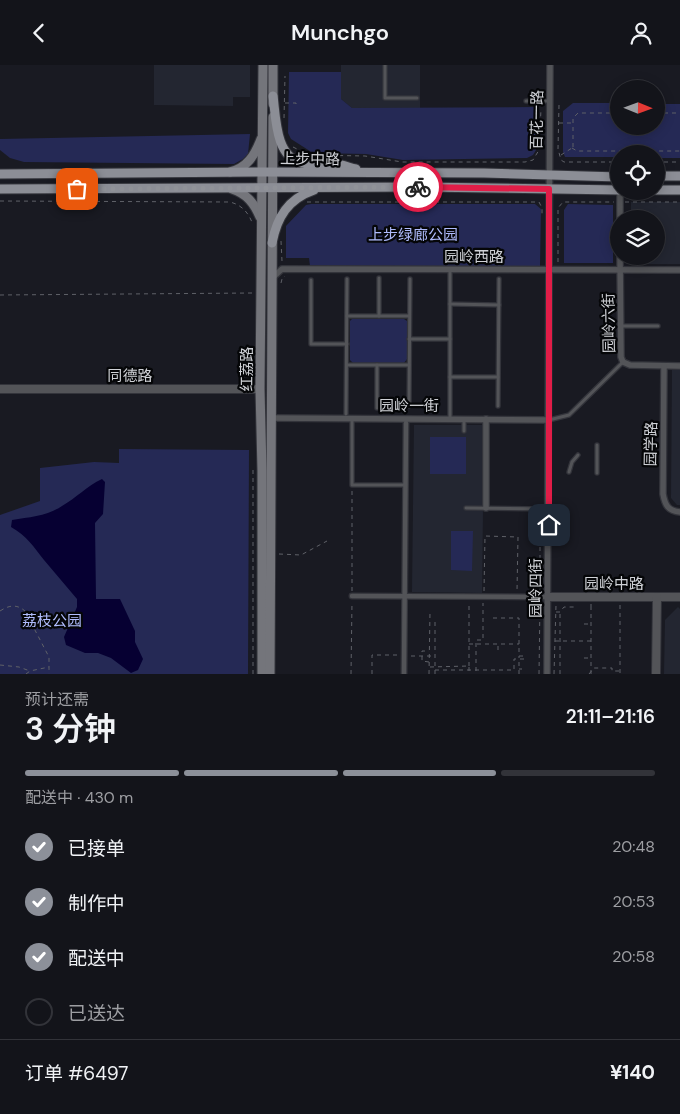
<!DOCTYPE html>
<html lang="zh">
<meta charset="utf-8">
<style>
:root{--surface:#13141a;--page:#202127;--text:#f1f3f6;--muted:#9d9ea2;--line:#323339;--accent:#8c9099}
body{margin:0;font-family:"DM Sans","Noto Sans SC",sans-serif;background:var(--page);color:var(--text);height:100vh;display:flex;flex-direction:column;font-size:19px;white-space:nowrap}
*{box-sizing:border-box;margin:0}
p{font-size:16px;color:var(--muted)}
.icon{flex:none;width:28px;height:28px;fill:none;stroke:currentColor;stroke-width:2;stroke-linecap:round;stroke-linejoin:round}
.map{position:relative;height:609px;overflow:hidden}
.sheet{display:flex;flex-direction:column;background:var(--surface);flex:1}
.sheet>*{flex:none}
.needle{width:32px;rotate:91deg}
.tools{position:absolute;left:610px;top:15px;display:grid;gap:10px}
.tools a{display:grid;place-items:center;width:55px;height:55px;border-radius:50%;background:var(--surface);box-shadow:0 2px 12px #0003,0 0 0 1px var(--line);font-size:25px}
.pin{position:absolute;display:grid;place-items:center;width:42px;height:42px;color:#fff;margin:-21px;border-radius:10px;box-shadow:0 2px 8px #0006}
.courier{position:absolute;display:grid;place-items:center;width:50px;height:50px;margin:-25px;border:4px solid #e11d48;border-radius:50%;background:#fff;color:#222;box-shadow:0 1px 6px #0007}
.head em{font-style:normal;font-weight:600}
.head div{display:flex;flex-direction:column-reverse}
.head{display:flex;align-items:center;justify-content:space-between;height:85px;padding:0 25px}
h1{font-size:32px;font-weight:600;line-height:38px}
.bar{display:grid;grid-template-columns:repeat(4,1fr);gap:8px 5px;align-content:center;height:60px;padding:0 25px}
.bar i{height:6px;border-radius:4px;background:var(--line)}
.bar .on{background:var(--accent)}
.bar p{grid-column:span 4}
.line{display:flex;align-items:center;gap:12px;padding:0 25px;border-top:1px solid var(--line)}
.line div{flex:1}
ol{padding:0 25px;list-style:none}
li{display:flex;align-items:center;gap:15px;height:55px}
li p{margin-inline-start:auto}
li .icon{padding:5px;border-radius:50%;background:var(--accent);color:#fff;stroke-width:4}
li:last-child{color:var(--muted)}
li i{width:28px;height:28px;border:2px solid var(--line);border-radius:50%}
header{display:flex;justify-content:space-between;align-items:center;height:65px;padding:0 25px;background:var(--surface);font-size:22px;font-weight:600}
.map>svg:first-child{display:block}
.built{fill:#232631}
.green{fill:#252955}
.water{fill:#060032}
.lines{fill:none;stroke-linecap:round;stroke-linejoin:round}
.service-casing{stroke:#33343b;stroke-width:5.5}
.pedestrian-casing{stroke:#33343b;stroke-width:7}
.minor-casing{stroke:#33343b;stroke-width:8}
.tertiary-casing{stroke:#33343b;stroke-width:10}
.secondary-casing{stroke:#33343b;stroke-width:11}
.primary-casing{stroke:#33343b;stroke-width:11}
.path{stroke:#5f6168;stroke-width:1;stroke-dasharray:4 4;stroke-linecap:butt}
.service{stroke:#535458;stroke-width:3}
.pedestrian{stroke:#535458;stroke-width:4.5}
.minor{stroke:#535458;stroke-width:5.5}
.tertiary{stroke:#535458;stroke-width:8}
.secondary{stroke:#74757b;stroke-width:9}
.primary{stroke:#8c8e96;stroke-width:9}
.path-bridge{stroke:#5f6168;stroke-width:1;stroke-dasharray:4 4;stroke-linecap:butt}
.done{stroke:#909298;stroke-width:5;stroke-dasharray:0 9}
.route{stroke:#e11d48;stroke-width:6}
.labels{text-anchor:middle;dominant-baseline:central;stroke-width:4.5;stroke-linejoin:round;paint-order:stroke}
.street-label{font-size:15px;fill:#d0d2d7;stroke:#050608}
.park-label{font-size:15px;fill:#b0bcfd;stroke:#050608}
</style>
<header><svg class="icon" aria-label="back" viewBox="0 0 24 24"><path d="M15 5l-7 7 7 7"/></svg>Munchgo<svg class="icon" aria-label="person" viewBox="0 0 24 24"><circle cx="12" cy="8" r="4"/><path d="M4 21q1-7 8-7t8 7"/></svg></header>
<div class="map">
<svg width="680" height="609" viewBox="0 0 680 609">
<rect width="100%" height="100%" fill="#191a22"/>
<!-- built -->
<g class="built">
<path d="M154,0H250V32H233V41L154,40Z"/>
<path d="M341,0H420V43H352L341,34Z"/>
<path d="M631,137H680V199H630V191H656V154H631Z"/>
<path d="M672,305H680V440H677L671,433Z"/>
<path d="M414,360H484L482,528L412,527Z"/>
<path d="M678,542L680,544V609H664L665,555Z"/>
</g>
<!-- green -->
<g class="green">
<path d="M289,7H341V34L352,43L537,42L536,85L533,90L527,93L403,95L366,89L313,88L291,74L288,68Z"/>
<path d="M573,38H619V61H656V39H680V93H656V89H619V92H565L563,87V46Z"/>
<path d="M250,69L248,89L243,94L234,99L24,97L10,93L0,85V74Z"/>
<path d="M311,139H535L541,144L540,201H310L309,193H286V161L306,140Z"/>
<path d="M568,139L613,140V198H564V145Z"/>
<path d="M352,254H404L407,256V294L404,298H353L350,295V256Z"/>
<rect x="430" y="372" width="36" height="37"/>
<path d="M119,384L249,385L248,609H0V450L40,436V403L94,397L119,398Z"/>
<path d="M451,466H473L472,506L451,505Z"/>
</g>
<!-- water -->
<path class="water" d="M102,414L105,417L103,449L95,458L96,534H120L135,566V577L143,594L138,605L131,608L111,593L98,588H85L66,580L64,572L77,542V534C66,521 55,508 44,495C33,481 27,471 11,462L12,455C30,452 47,451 62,441C76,433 87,421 102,414Z"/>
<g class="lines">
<!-- service casing -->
<g class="service-casing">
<g id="service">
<path d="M385,0V33H417"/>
<path d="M526,36H549"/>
<path d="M450,205V354"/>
<path d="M311,215V279H347"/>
<path d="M450,239L499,240"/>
<path d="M347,251H409"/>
<path d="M379,251V213"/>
<path d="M621,261H658"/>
<path d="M409,274H450"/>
<path d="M347,300H409"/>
<path d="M450,312H498"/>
<path d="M409,341L410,214"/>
<path d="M498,341L499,214"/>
<path d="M377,343V300"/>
<path d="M346,349L347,214"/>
<path d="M352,354V420H405"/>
<path d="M549,355L569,350L623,297"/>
<path d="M464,366V354"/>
<path d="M597,380V408"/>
<path d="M569,407L572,397L578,390"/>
<path d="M466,443L548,444"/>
</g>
</g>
<!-- pedestrian casing -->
<g class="pedestrian-casing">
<g id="pedestrian">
<path d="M352,531L548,532"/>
<path d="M404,609L406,358"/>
</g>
</g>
<!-- minor casing -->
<g class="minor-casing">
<g id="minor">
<path d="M620,154V126"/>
<path d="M620,191L621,292L623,297L630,300L680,301"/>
<path d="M271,214L282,204L680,205"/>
<path d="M664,301L663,429C665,440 668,446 680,447"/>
<path d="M270,353L548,355"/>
<path d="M486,443V354"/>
<path d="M547,609L550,0"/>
</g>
</g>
<!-- tertiary casing -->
<g class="tertiary-casing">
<g id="tertiary">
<path d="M0,324H260"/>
<path d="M548,532H680"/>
<path d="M656,609L657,532"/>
</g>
</g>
<!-- secondary casing -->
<g class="secondary-casing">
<g id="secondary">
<path d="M273,39V0"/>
<path d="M230,107C247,103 255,90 261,74"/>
<path d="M232,124C247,129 254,138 260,152"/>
<path d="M262,609V406L260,324L263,0"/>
<path d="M270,609L273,52"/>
</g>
</g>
<!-- primary casing -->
<g class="primary-casing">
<g id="primary">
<path d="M273,31C276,52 275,92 302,98C314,101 328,98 341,100C346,101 351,103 356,104"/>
<path d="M0,109L263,107L484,108L619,112"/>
<path d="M656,111H680"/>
<path d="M0,124L421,122L619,125"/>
<path d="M656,125H680"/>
<path d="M272,178C277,152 288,134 314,125"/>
</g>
</g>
<!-- path -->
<g class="path">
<path d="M285,38H296V42"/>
<path d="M559,40L558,84L561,95L564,97H619"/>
<path d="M656,48H680"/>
<path d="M284,53L285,11"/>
<path d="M559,58H572"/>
<path d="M293,82L309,90L365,91L402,97H525L533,95L539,85L541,44"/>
<path d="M573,82V53L578,48H619"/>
<path d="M572,83L577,86H680"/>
<path d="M561,90L572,83"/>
<path d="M656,97H680"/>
<path d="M0,136L230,137C242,140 249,148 253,160"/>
<path d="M307,137H539L542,143V152"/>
<path d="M625,137H680"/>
<path d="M281,176L282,196"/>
<path d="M558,197V143L563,137H614"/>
<path d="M281,218L282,214L285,211"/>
<path d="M0,230L252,228"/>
<path d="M279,489L301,490L327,476"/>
<path d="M352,526V425"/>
<path d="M484,526L485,471L518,472L517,526"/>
<path d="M540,526V456"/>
<path d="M620,540V609"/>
<path d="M591,543V538"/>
<path d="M0,546C9,540 17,539 25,546L49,592V609"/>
<path d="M556,547H560L564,542H577"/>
<path d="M584,559H591"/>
<path d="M555,576H591"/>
<path d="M498,585V579"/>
<path d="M411,591H434"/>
<path d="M584,593H591"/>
<path d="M429,597L422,596V586H429"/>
<path d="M0,600L19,602L30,606"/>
<path d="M469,601V539"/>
<path d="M519,604H522"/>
<path d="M435,605H514V594H524V591H519V553H491"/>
<path d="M476,606V575H483V538"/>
<path d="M26,609L30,606L49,602"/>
<path d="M253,609V403"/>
<path d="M351,609L352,537"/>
<path d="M372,609V590H397"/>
<path d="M435,609V557"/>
<path d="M539,609L540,537"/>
<path d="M554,609L556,540"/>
<path d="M560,609V547"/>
<path d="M589,609L594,603H612V606H620"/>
</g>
<!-- service -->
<use href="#service" class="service"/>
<!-- pedestrian -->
<use href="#pedestrian" class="pedestrian"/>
<!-- minor -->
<use href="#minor" class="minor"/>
<!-- tertiary -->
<use href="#tertiary" class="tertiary"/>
<!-- secondary -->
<use href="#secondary" class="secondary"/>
<!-- primary -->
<use href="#primary" class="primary"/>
<!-- path-bridge -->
<g class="path-bridge">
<path d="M469,579H519"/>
<path d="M430,602L469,601V609"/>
<path d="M429,609L430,547"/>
<path d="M519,609V591"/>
<path d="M591,609V543"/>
</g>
</g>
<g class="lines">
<!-- done -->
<path class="done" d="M77,124L418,122"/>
<!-- route -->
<path class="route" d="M418,122L549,124V460"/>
</g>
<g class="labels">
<!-- street labels -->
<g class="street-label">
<text transform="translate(537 55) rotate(-89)">百花一路</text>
<text transform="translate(310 94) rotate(1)">上步中路</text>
<text x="474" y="192">园岭西路</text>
<text transform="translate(609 258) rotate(-91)">园岭六街</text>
<text transform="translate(247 304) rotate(-90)">红荔路</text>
<text x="130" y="311">同德路</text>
<text x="409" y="341">园岭一街</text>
<text transform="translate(651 379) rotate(-89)">园学路</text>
<text x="614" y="519">园岭中路</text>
<text transform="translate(536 523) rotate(-90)">园岭四街</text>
</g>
<!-- park labels -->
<g class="park-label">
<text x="413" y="170">上步绿廊公园</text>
<text x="52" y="556">荔枝公园</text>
</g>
</g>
</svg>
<div class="tools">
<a><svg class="needle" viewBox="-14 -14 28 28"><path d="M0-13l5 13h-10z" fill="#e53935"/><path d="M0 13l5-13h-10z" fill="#9d9ea2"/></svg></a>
<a><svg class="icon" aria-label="locate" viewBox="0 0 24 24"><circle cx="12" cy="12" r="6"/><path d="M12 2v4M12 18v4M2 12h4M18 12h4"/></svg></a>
<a><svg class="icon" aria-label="layers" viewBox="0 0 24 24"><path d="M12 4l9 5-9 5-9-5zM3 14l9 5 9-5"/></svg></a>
</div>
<div class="pin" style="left:77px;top:124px;background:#ea580c"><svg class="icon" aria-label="bag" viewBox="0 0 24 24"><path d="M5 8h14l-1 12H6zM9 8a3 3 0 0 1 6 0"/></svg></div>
<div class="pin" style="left:549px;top:460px;background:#1f2937"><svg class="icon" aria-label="home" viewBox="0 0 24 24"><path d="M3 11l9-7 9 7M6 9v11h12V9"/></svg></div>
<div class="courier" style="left:418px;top:122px"><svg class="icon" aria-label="bike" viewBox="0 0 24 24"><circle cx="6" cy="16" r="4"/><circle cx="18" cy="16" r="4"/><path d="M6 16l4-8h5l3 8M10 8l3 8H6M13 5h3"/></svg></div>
</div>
<section class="sheet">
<div class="head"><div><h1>3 分钟</h1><p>预计还需</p></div><em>21:11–21:16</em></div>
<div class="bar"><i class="on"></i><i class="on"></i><i class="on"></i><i></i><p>配送中 · 430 m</p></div>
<ol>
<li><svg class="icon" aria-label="check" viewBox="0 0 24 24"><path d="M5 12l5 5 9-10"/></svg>已接单<p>20:48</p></li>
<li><svg class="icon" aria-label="check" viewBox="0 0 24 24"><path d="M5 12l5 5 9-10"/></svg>制作中<p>20:53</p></li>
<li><svg class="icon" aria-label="check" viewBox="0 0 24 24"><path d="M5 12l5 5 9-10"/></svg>配送中<p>20:58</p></li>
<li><i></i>已送达</li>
</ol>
<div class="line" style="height:65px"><div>订单 #6497</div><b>¥140</b></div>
</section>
